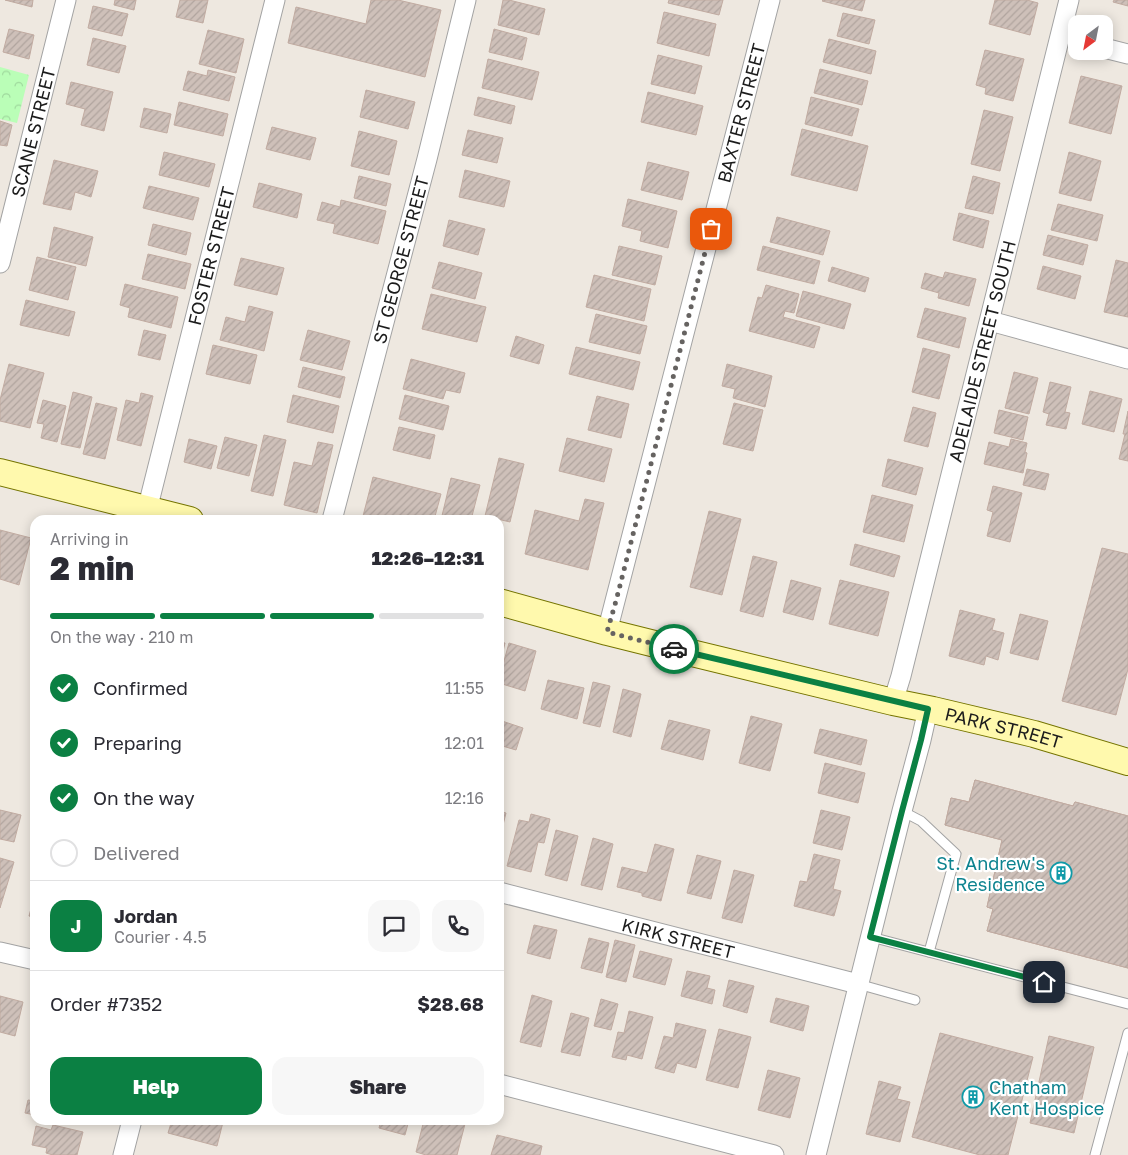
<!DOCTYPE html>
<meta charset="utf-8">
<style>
:root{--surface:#fff;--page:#f7f7f7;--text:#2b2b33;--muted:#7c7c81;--line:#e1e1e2;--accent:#0b8043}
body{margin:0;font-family:"Golos Text",sans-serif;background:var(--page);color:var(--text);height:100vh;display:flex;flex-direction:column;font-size:19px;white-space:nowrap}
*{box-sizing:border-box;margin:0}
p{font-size:16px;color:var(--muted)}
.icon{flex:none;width:28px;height:28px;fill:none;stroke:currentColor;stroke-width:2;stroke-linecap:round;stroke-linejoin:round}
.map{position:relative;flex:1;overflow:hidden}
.panel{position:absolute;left:30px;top:515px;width:474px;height:610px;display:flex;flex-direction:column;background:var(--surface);border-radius:15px;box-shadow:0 2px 12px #0003}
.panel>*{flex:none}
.needle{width:32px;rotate:212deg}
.fabs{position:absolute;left:1068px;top:15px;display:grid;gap:10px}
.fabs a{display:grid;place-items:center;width:45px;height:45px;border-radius:10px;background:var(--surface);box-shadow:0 2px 12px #0003;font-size:25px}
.pin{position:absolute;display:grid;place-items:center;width:42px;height:42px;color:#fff;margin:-21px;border-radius:10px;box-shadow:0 2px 8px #0006}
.courier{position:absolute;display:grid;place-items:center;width:50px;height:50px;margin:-25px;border:4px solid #0b8043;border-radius:50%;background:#fff;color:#222;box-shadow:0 1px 6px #0007}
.headline em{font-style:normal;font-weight:800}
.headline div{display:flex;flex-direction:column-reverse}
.headline{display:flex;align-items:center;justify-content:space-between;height:85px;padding:0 20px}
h1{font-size:32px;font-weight:800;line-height:38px}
.bar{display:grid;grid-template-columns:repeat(4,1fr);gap:8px 5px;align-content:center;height:60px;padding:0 20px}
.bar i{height:6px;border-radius:4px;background:var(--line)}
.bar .on{background:var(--accent)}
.bar p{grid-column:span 4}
.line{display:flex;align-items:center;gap:12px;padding:0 20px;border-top:1px solid var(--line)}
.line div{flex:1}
.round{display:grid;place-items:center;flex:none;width:52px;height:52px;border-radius:15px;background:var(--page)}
ol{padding:0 20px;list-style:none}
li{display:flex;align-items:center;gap:15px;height:55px}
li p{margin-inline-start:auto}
li .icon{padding:5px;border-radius:50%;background:var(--accent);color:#fff;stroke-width:4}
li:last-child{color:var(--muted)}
li i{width:28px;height:28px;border:2px solid var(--line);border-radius:50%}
.primary-button{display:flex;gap:10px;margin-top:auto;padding:10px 20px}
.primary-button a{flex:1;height:58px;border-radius:15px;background:var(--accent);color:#fff;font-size:20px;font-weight:800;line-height:58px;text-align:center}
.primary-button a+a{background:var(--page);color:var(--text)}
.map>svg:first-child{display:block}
.park{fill:url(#park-crowns)}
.building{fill:url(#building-hatch);stroke:#c1aba1}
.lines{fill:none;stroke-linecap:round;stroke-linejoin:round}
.lane-casing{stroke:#a3a3a3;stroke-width:11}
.street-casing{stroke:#a3a3a3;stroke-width:21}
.secondary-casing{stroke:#757400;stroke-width:28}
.lane{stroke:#fff;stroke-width:9}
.street{stroke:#fff;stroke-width:19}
.secondary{stroke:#fff9ad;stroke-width:26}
.done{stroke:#666361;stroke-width:5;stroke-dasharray:0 9}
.route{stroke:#0b8043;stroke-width:6}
.labels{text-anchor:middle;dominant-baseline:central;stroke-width:4.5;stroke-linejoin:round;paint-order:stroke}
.street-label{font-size:18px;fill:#1c1c1c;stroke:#fff}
.culture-label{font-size:18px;fill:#0d838f;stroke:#fff;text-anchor:end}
</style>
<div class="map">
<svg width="1128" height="1155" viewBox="0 0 1128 1155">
<defs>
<pattern id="park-crowns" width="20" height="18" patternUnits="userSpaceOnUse" patternTransform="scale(1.25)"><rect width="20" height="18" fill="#bafeb7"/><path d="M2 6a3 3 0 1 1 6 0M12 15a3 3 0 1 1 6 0" fill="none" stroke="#9fd99d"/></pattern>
<pattern id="building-hatch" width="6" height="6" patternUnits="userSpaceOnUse" patternTransform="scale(1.25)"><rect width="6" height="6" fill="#cec0b9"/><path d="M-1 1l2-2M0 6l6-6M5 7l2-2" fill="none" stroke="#b0a49e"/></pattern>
</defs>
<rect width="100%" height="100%" fill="#eee8e0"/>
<!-- park -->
<path class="park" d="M0,67L29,75L17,123L0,119Z"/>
<!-- building -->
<g class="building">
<path d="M5,0H33L32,7Z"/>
<path d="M115,0H136L134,10L114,5Z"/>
<path d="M180,0H208L203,23L176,17Z"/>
<path d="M371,0H398L441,10L425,77L288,43L296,7L366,24Z"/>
<path d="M503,0H509L545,9L539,35L498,25Z"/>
<path d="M669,0H723L719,15L668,3Z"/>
<path d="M823,0H865L862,11L822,1Z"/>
<path d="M995,0H1027L1038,3L1030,35L989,24Z"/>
<path d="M1114,0H1128V6L1113,2Z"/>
<path d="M93,6L128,14L122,36L88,28Z"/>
<path d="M664,12L716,24L709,56L657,43Z"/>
<path d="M843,13L875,20L869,44L837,36Z"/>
<path d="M9,29L34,35L29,59L3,52Z"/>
<path d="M494,29L527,38L522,60L489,52Z"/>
<path d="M208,30L244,39L236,73L199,64Z"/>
<path d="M93,38L126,46L119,73L87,65Z"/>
<path d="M829,39L876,51L871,74L823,62Z"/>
<path d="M985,50L1024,59L1013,101L985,94L986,88L976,85Z"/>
<path d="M658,55L702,66L695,94L651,84Z"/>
<path d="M488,59L539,72L532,100L482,88Z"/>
<path d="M820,69L868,81L862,105L814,93Z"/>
<path d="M208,70L235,77L229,101L183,90L188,71L207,76Z"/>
<path d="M1081,76L1122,86L1111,134L1069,123Z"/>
<path d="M71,82L113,92L104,131L81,125L85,109L66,104Z"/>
<path d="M366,90L415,102L408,129L360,117Z"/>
<path d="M648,92L703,106L696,135L641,122Z"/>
<path d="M478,97L515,106L511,124L474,115Z"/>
<path d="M811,97L859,109L852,136L805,124Z"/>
<path d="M179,102L228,114L223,136L174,125Z"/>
<path d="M144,108L171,114L167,133L140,127Z"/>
<path d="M984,110L1013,117L1000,171L971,164Z"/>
<path d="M0,121L12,125L7,146L0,145Z"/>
<path d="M272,127L316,138L310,160L266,149Z"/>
<path d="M802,129L868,146L857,191L791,175Z"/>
<path d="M468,130L503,138L497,163L462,155Z"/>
<path d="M359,131L397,141L389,175L351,166Z"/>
<path d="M164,152L215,164L209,187L159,175Z"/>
<path d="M1069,152L1101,161L1091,201L1059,193Z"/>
<path d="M54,160L98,171L91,197L75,192L71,210L43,204Z"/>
<path d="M648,162L689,172L682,200L641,190Z"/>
<path d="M465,170L510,181L504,207L459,197Z"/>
<path d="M359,176L391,184L386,206L354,198Z"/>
<path d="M973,176L1000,183L993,214L965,208Z"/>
<path d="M259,183L302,194L297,218L253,207Z"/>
<path d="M149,186L199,198L193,220L143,208Z"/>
<path d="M628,199L677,211L668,248L640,241L642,231L622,226Z"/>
<path d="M341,200L386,211L378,244L333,233L335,224L317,220L322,202L340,207Z"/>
<path d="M1058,204L1103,215L1097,241L1051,230Z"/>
<path d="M959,213L989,221L983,248L953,240Z"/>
<path d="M777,217L830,231L823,255L770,242Z"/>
<path d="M449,220L485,229L478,255L443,246Z"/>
<path d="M153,224L191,233L186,255L148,245Z"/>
<path d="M54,227L93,237L86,266L48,257Z"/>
<path d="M1048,235L1088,245L1083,265L1043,255Z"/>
<path d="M619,246L662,256L655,285L612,275Z"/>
<path d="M763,246L820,261L814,284L757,270Z"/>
<path d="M148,254L191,264L185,289L142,279Z"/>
<path d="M37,257L76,267L68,300L29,290Z"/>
<path d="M241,258L284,268L277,295L234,285Z"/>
<path d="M1116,260L1128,263V317L1104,312Z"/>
<path d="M439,262L482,273L475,299L432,288Z"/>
<path d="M1043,266L1081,276L1075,299L1037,289Z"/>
<path d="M832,267L869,278L865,292L828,281Z"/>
<path d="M945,272L976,279L969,306L938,298L939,293L921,288L925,273L943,278Z"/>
<path d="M594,275L651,289L644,321L586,307Z"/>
<path d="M125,284L178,297L171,328L128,317L130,308L120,305Z"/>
<path d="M766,285L799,294L794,313L785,311L783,317L820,327L814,348L749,331L758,297L762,298Z"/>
<path d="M803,291L851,304L844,329L796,316Z"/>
<path d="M431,294L486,307L477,342L422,329Z"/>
<path d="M26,300L75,312L69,336L20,325Z"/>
<path d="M249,306L273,312L264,351L220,340L226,317L245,322Z"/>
<path d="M925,308L966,318L959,348L917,337Z"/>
<path d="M596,314L647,326L640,354L589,342Z"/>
<path d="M144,330L166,335L160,360L138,355Z"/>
<path d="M308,330L350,341L342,370L300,360Z"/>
<path d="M516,336L544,345L539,364L510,356Z"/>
<path d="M213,345L257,355L250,384L206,374Z"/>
<path d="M576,347L640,362L633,390L569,374Z"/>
<path d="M923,348L950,355L939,399L912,392Z"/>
<path d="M411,359L465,373L460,393L446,390L443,399L403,389Z"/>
<path d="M9,364L44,373L30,428L0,421V400Z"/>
<path d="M727,364L772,376L765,407L733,398L735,389L722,386Z"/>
<path d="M303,367L345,377L340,398L298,387Z"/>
<path d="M1014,372L1038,378L1029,414L1005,408Z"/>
<path d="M1050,382L1071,387L1065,412L1070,413L1066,429L1046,425L1049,414L1043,412Z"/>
<path d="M1090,391L1122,399L1114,432L1082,424Z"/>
<path d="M73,392L92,397L80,448L61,444Z"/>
<path d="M141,393L153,396L141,446L117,440L126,400L139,403Z"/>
<path d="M293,395L339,406L333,433L287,422Z"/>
<path d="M405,395L449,406L443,430L399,419Z"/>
<path d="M597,396L629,404L621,438L588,430Z"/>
<path d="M43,400L66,406L57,442L41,438L44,424L37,423Z"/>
<path d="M96,403L117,408L105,459L83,454Z"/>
<path d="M734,403L763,410L753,451L723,444Z"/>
<path d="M913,407L936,413L928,447L904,441Z"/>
<path d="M999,410L1028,417L1023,440L994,433Z"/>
<path d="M1128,411V461L1119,459L1125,434H1123Z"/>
<path d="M399,427L435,435L430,459L393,450Z"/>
<path d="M264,435L286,440L273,496L251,491Z"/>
<path d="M225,437L257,445L249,476L217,468Z"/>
<path d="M567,438L612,449L604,482L559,471Z"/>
<path d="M189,439L217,446L211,469L184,462Z"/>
<path d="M1011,439L1027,443L1025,452L1027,453L1023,473L984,464L989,442L1009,447Z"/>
<path d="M318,442L333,445L317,513L284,505L294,462L312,466Z"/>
<path d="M499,458L524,464L510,522L485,516Z"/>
<path d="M888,459L923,468L916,495L882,486Z"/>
<path d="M1027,469L1049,474L1045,490L1023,485Z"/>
<path d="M373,477L441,494L434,520H362Z"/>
<path d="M451,478L480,485L471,520H441Z"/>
<path d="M993,486L1022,493L1010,542L987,536L993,512L987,510Z"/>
<path d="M872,495L913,505L904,542L863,532Z"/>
<path d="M585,499L604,503L588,570L525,554L535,510L579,521Z"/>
<path d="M709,511L741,519L722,595L690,587Z"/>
<path d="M0,530L31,538L19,585L0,579Z"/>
<path d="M855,544L900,556L894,577L850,565Z"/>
<path d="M1102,548L1128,554V669L1116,715L1062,701Z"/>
<path d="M753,556L777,562L763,617L740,611Z"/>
<path d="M791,580L821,588L813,620L783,612Z"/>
<path d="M840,580L889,592L878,636L829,624Z"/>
<path d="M960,610L995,619L992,630L1004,633L998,660L986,656L984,665L949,656Z"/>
<path d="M1020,614L1048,621L1038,660L1010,653Z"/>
<path d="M499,642L505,643L499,668Z"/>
<path d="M509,643L536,651L525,691L499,683V679Z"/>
<path d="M548,680L584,688L577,719L541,709Z"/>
<path d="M593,682L610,686L600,727L583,723Z"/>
<path d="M623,689L641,694L631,737L613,732Z"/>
<path d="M751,716L782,724L770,771L739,763Z"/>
<path d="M499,720L523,728L516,750L499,745Z"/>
<path d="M669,720L710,730L703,760L661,749Z"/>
<path d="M820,729L867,740L861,765L814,753Z"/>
<path d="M825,763L865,773L858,803L818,793Z"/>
<path d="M975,780L1073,806L1075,802L1128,816V882L1069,868L1067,878L1056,876L1048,908L1128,929V968L987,931L993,909L987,907L1002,840L945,825L951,798L969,802Z"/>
<path d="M975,780L1073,806L1075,802L1128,816V968L987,931L993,909L987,907L1002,840L945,825L951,798L969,802Z"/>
<path d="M0,810L21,815L14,842L0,839Z"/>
<path d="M821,810L850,817L842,850L813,843Z"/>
<path d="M499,811L506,813L499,841Z"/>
<path d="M531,814L550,819L544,843L538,842L531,872L507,866L519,820L529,822Z"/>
<path d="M556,830L578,836L567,881L545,875Z"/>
<path d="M593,838L613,844L602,890L581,885Z"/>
<path d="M655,844L674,849L661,901L642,896V893L617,887L622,867L647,873Z"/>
<path d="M814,854L840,860L833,889L841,891L834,916L794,906L800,881L807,882Z"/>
<path d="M697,855L721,861L711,899L687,893Z"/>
<path d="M0,858L14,862L0,908Z"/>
<path d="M734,870L754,875L742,923L722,918Z"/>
<path d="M35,894V918L29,916Z"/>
<path d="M534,925L557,930L550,959L527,953Z"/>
<path d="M589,938L609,943L602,973L581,968Z"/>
<path d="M615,940L635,945L626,982L606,977Z"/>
<path d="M640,951L672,959L665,985L633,977Z"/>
<path d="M687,971L710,976L707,988L715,990L712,1004L681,996Z"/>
<path d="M729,980L754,986L747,1013L723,1006Z"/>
<path d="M532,995L552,1001L541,1047L520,1042Z"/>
<path d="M0,996L23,1002L15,1036L0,1032Z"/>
<path d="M776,998L809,1006L803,1031L770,1022Z"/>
<path d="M601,999L618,1004L611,1030L594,1026Z"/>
<path d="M629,1011L653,1017L642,1059L627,1055L626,1060L612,1057L618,1032L624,1033Z"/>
<path d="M571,1013L589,1018L580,1056L561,1052Z"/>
<path d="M676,1023L706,1030L696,1068L677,1063L674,1073L655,1068L664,1036L673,1038Z"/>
<path d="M719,1029L751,1037L738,1088L706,1080Z"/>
<path d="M940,1033L1033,1057L1008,1155H980L912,1137Z"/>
<path d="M1049,1036L1094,1047L1074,1133L1030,1123Z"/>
<path d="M768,1070L800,1078L790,1118L758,1110Z"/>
<path d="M879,1081L901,1087L897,1099L910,1102L900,1142L866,1134Z"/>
<path d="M28,1100L35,1101V1115L25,1113Z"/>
<path d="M172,1120H215L223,1122L217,1146L168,1133Z"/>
<path d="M381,1120H409L405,1135L379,1128Z"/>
<path d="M424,1120H466L457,1155H426L416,1152Z"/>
<path d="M53,1125L83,1132L77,1155H53L46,1153L47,1148L32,1145L36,1126L51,1130Z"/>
<path d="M497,1135L542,1146L540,1155H491Z"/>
</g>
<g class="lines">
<!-- lane casing -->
<g class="lane-casing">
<g id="lane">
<path d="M902,811L921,821L956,854L929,952"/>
<path d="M871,937L1128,1004"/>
<path d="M858,984L915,1000"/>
<path d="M1095,1155L1128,1033"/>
</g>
</g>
<!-- street casing -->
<g class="street-casing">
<g id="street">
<path d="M1104,48L1128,54"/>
<path id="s1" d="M0,263L66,0"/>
<path d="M990,321L1128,359"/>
<path id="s2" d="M147,510L275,0"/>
<path id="s3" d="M332,520L427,159L466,0"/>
<path id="s4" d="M607,632L770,0"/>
<path id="s5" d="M893,702L901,676L1069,0"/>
<path id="s6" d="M499,892L858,984"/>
<path d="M0,952L35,960"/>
<path d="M499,1084L774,1155"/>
<path d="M123,1155L132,1120"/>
<path d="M816,1155L902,811L921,740L928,709"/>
</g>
</g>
<!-- secondary casing -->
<g class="secondary-casing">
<g id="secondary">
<path d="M0,472L190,520"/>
<path id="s7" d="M499,602L607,632L667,647L893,702L933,710L1034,734L1128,762"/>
</g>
</g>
<!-- lane -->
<use href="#lane" class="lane"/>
<!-- street -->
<use href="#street" class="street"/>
<!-- secondary -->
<use href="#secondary" class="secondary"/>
</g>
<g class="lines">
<!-- done -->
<path class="done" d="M674,649L607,632L616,601L711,229"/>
<!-- route -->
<path class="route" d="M674,649L928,709L921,740L902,811L870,937L1044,982"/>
</g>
<!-- icons -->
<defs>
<g id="building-ring" transform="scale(1.125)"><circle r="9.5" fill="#fff" stroke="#0f9aa8" stroke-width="1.5"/><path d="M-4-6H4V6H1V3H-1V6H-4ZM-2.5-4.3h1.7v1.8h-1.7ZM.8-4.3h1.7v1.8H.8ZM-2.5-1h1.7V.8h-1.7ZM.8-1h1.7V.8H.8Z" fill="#0f9aa8"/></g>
</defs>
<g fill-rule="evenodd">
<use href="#building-ring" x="1061" y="873"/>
<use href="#building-ring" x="973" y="1097"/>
</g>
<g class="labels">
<!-- street labels -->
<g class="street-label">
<text stroke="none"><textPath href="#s4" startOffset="536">BAXTER STREET</textPath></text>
<text stroke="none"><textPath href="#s1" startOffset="135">SCANE STREET</textPath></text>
<text stroke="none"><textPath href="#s2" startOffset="262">FOSTER STREET</textPath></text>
<text stroke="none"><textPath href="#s3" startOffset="269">ST GEORGE STREET</textPath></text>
<text stroke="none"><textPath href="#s5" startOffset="362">ADELAIDE STREET SOUTH</textPath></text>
<text stroke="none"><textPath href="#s7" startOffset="520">PARK STREET</textPath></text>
<text stroke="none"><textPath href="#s6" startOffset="185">KIRK STREET</textPath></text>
</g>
<!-- culture labels -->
<g class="culture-label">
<text x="1045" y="863">St. Andrew's<tspan x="1045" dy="21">Residence</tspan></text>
<text x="989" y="1087" text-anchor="start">Chatham<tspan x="989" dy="21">Kent Hospice</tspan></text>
</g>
</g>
</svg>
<div class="fabs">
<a><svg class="needle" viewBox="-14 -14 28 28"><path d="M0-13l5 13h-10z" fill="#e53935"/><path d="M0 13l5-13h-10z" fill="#7c7c81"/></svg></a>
</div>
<div class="pin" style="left:711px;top:229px;background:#ea580c"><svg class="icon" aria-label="bag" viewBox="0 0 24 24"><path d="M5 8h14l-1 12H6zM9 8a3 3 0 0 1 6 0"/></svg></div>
<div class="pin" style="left:1044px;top:982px;background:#1f2937"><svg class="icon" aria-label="home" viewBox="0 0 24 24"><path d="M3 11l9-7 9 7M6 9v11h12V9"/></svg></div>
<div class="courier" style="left:674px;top:649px"><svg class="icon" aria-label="car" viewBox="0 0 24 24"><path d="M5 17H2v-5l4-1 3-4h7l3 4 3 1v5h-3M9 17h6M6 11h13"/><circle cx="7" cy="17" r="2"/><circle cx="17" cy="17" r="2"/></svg></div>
<section class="panel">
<div class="headline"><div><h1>2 min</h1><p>Arriving in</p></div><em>12:26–12:31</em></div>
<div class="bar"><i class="on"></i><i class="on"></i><i class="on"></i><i></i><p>On the way · 210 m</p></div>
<ol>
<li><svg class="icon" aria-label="check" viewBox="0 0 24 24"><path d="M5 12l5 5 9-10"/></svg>Confirmed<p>11:55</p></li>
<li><svg class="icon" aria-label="check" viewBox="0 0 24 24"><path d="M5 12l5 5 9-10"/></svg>Preparing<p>12:01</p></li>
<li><svg class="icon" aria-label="check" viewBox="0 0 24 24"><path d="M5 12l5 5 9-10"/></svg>On the way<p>12:16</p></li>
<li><i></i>Delivered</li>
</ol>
<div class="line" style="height:90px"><b class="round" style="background:var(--accent);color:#fff">J</b><div><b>Jordan</b><p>Courier · 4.5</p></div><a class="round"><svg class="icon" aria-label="chat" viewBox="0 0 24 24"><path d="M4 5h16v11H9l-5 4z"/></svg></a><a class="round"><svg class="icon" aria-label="phone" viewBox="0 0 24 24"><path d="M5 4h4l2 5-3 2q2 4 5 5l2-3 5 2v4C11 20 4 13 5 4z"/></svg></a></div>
<div class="line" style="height:65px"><div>Order #7352</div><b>$28.68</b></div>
<div class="primary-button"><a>Help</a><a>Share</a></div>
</section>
</div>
